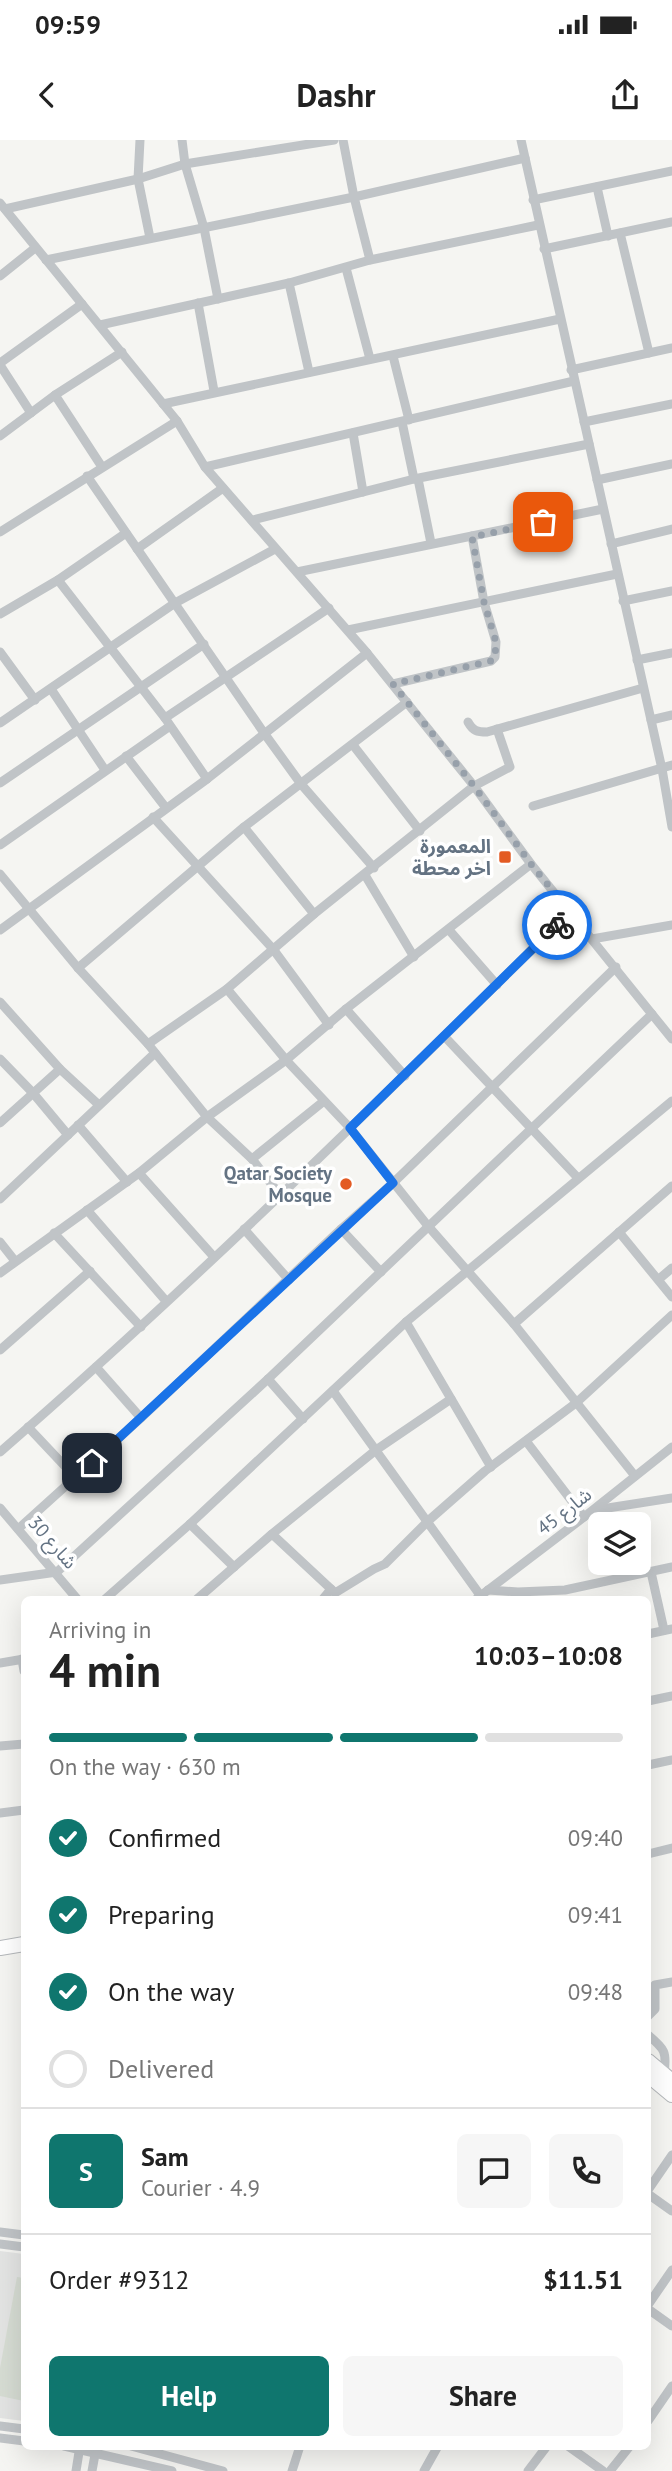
<!DOCTYPE html>
<meta charset="utf-8">
<style>
:root{--surface:#fff;--page:#f6f6f6;--text:#222;--muted:#767676;--line:#e0e0e0;--accent:#0f766e}
body{margin:0;font-family:"PT Sans","Noto Sans Arabic",sans-serif;background:var(--page);color:var(--text);height:100vh;display:flex;flex-direction:column;font-size:26px;white-space:nowrap}
*{box-sizing:border-box;margin:0}
p{font-size:23px;color:var(--muted)}
.icon{flex:none;width:38px;height:38px;fill:none;stroke:currentColor;stroke-width:2;stroke-linecap:round;stroke-linejoin:round}
.map{position:relative;flex:1;overflow:hidden}
.panel{position:absolute;left:21px;top:1456px;width:630px;height:854px;display:flex;flex-direction:column;background:var(--surface);border-radius:10px;box-shadow:0 7px 28px #0002}
.panel>*{flex:none}
.tools{position:absolute;left:588px;top:1372px;display:grid;gap:14px}
.tools a{display:grid;place-items:center;width:63px;height:63px;border-radius:10px;background:var(--surface);box-shadow:0 7px 28px #0002;font-size:35px}
.pin{position:absolute;display:grid;place-items:center;width:60px;height:60px;color:#fff;margin:-30px;border-radius:14px;box-shadow:0 4px 10px #0006}
.courier{position:absolute;display:grid;place-items:center;width:70px;height:70px;margin:-35px;border:5px solid #1a73e8;border-radius:50%;background:#fff;color:#222;box-shadow:0 2px 9px #0007}
.headline em{font-style:normal;font-weight:800}
.headline div{display:flex;flex-direction:column-reverse}
.headline{display:flex;align-items:center;justify-content:space-between;height:119px;padding:0 28px}
h1{font-size:46px;font-weight:800;line-height:52px}
.bar{display:grid;grid-template-columns:repeat(4,1fr);gap:10px 7px;align-content:center;height:84px;padding:0 28px}
.bar i{height:9px;border-radius:5px;background:var(--line)}
.bar .selected{background:var(--accent)}
.bar p{grid-column:span 4}
.line{display:flex;align-items:center;gap:18px;padding:0 28px;border-top:2px solid var(--line)}
.line div{flex:1}
.round{display:grid;place-items:center;flex:none;width:74px;height:74px;border-radius:10px;background:var(--page)}
ol{padding:0 28px;list-style:none}
li{display:flex;align-items:center;gap:21px;height:77px}
li p{margin-inline-start:auto}
li .icon{padding:7px;border-radius:50%;background:var(--accent);color:#fff;stroke-width:4}
li:last-child{color:var(--muted)}
li i{width:38px;height:38px;border:4px solid var(--line);border-radius:50%}
.button{display:flex;gap:14px;margin-top:auto;padding:14px 28px}
.button a{flex:1;height:80px;border-radius:10px;background:var(--accent);color:#fff;font-size:28px;font-weight:800;line-height:80px;text-align:center}
.button a+a{background:var(--page);color:var(--text)}
.status{display:flex;justify-content:space-between;align-items:center;height:49px;padding:0 35px;background:var(--surface);direction:ltr}
.status svg{height:19px;fill:currentColor}
header{display:flex;justify-content:space-between;align-items:center;height:91px;padding:0 28px;background:var(--surface);font-size:32px;font-weight:800}
.map>svg:first-child{display:block}
.built{fill:#e3e4e3}
.green{fill:#d6dcd3}
.lines{fill:none;stroke-linecap:round;stroke-linejoin:round}
.highway-casing{stroke:#b5b8bb;stroke-width:16}
.minor{stroke:#c0c4c7;stroke-width:9}
.highway{stroke:#fff;stroke-width:14}
.done{stroke:#97a0aa;stroke-width:7;stroke-dasharray:0 12.6}
.route{stroke:#1a73e8;stroke-width:9}
.poi-dot{fill:#e35b23;stroke:#fff;stroke-width:2.5}
.labels{text-anchor:middle;dominant-baseline:central;stroke-width:7;stroke-linejoin:round;paint-order:stroke}
.poi-label{font-size:19px;font-weight:bold;fill:#647383;stroke:#fff;text-anchor:end}
.street-label{font-size:19px;fill:#647383;stroke:#fff}
</style>
<div class="status"><b>09:59</b><svg viewBox="0 0 49 12"><path d="M0 12V9h3v3zM5 12V6h3v6zM10 12V3h3v9zM15 12V0h3v12zM26 1h20v11H26zM47 4h2v5h-2z"/></svg></div>
<header><svg class="icon" aria-label="back" viewBox="0 0 24 24"><path d="M15 5l-7 7 7 7"/></svg>Dashr<svg class="icon" aria-label="share" viewBox="0 0 24 24"><path d="M12 15V3M7 8l5-5 5 5M5 13v7h14v-7"/></svg></header>
<div class="map">
<svg width="672" height="2331" viewBox="0 0 672 2331">
<rect width="100%" height="100%" fill="#f5f5f2"/>
<!-- built -->
<path class="built" d="M0,2111L24,2114V2281L0,2278Z"/>
<!-- green -->
<path class="green" d="M17,2137L24,2138V2261L0,2256V2228Z"/>
<g class="lines">
<!-- highway casing -->
<g class="highway-casing">
<g id="highway">
<path d="M0,1808L24,1804"/>
<path d="M648,1921L672,1941"/>
<path d="M648,1935L672,1955"/>
</g>
</g>
<!-- minor -->
<g class="minor">
<path d="M140,0L138,39L150,98"/>
<path d="M182,0L185,24L204,88L218,159"/>
<path d="M343,0L354,57L370,120"/>
<path d="M521,0L662,629L672,687"/>
<path d="M597,47L608,96"/>
<path d="M533,60L672,31"/>
<path d="M0,63L177,281L205,327L367,513L474,646L531,724L672,899"/>
<path d="M5,69L138,39L185,24L334,0"/>
<path d="M620,93L649,213"/>
<path d="M544,109L672,82"/>
<path d="M46,120L354,57L525,18"/>
<path d="M346,128L370,219"/>
<path d="M0,136L35,108"/>
<path d="M289,143L309,232"/>
<path d="M198,163L214,251"/>
<path d="M100,185L289,143L370,120L538,85"/>
<path d="M393,216L409,280"/>
<path d="M0,223L82,164"/>
<path d="M0,225L31,273"/>
<path d="M571,230L672,208"/>
<path d="M55,255L102,327"/>
<path d="M163,264L560,179"/>
<path d="M402,282L414,339"/>
<path d="M584,282L672,264"/>
<path d="M353,293L363,352"/>
<path d="M0,296L55,255L122,212"/>
<path d="M205,327L574,241"/>
<path d="M87,336L264,593L301,644L374,728"/>
<path d="M418,339L431,403"/>
<path d="M597,340L672,324"/>
<path d="M253,380L414,339L589,304"/>
<path d="M0,392L177,281"/>
<path d="M611,404L672,389"/>
<path d="M137,409L223,348"/>
<path d="M297,432L603,369"/>
<path d="M58,440L165,578"/>
<path d="M623,461L672,451"/>
<path d="M0,474L58,440L126,393"/>
<path d="M348,490L617,434"/>
<path d="M0,512L35,560"/>
<path d="M637,520L672,513"/>
<path d="M393,544L491,521L495,517L496,502L484,462L472,396"/>
<path d="M51,549L105,630"/>
<path d="M651,580L672,575"/>
<path d="M468,582C473,591 477,592 487,592L643,548"/>
<path d="M0,583L175,463L275,409"/>
<path d="M353,605L420,691"/>
<path d="M126,616L166,668"/>
<path d="M207,639L165,578L329,468"/>
<path d="M0,643L204,504"/>
<path d="M533,666L672,625"/>
<path d="M153,677L273,809L329,885"/>
<path d="M244,687L314,774"/>
<path d="M0,705L170,586"/>
<path d="M0,734L78,828L148,904L207,977L252,1019L280,1055"/>
<path d="M365,735L414,817"/>
<path d="M0,790L207,639L367,513"/>
<path d="M449,790L497,845"/>
<path d="M592,799L672,785"/>
<path d="M78,828L244,687L407,562"/>
<path d="M227,849L286,920L350,988L428,1086L514,1184L635,1336"/>
<path d="M0,862L60,929L99,965"/>
<path d="M346,869L405,936"/>
<path d="M445,897L578,1038"/>
<path d="M148,904L227,849L314,774L474,646L510,627L497,589"/>
<path d="M0,919L33,953L68,995"/>
<path d="M0,983L60,929"/>
<path d="M78,985L127,1042"/>
<path d="M252,1019L324,961"/>
<path d="M139,1033L214,1117"/>
<path d="M0,1059L155,913"/>
<path d="M87,1070L166,1161"/>
<path d="M244,1089L289,1140"/>
<path d="M341,1089L381,1132"/>
<path d="M619,1092L672,1157"/>
<path d="M54,1093L141,1187"/>
<path d="M0,1102L15,1121"/>
<path d="M0,1133L139,1033L207,977L286,920L346,869L531,724"/>
<path d="M659,1139L672,1128"/>
<path d="M406,1182L491,1327"/>
<path d="M514,1184L672,1046"/>
<path d="M0,1210L90,1131"/>
<path d="M96,1227L141,1278"/>
<path d="M268,1239L303,1279"/>
<path d="M333,1251L480,1455"/>
<path d="M28,1287L76,1338"/>
<path d="M526,1301L584,1377"/>
<path d="M0,1312C198,1140 384,956 570,772"/>
<path d="M0,1368L78,1460"/>
<path d="M595,1370L672,1358"/>
<path d="M190,1384L234,1427"/>
<path d="M18,1389L141,1278L341,1089L393,1043L616,827"/>
<path d="M272,1394L331,1449"/>
<path d="M651,1432L664,1490"/>
<path d="M0,1440L57,1432L268,1239L652,874"/>
<path d="M488,1450L518,1452L565,1450L672,1427"/>
<path d="M104,1460L190,1384L406,1182L672,961"/>
<path d="M196,1460L272,1394L376,1310L451,1259"/>
<path d="M322,1460L331,1449L335,1453L374,1429L385,1424L428,1381L485,1331L576,1263L672,1175"/>
<path d="M475,1460L584,1377L672,1307"/>
<path d="M648,1494L672,1489"/>
<path d="M22,1519L24,1531"/>
<path d="M0,1523L24,1519"/>
<path d="M648,1561L672,1556"/>
<path d="M0,1606L24,1604"/>
<path d="M648,1625L672,1620"/>
<path d="M0,1673L24,1670"/>
<path d="M648,1714L672,1708"/>
<path d="M648,1876L655,1869V1845L672,1842"/>
<path d="M648,1895C665,1909 667,1912 664,1934"/>
<path d="M648,2050L672,2015"/>
<path d="M648,2054L672,2071"/>
<path d="M0,2092L24,2095"/>
<path d="M0,2104L24,2107"/>
<path d="M648,2165L672,2130"/>
<path d="M648,2169L672,2186"/>
<path d="M648,2281L672,2246"/>
<path d="M0,2286L24,2289"/>
<path d="M0,2298L24,2301"/>
<path d="M64,2306L172,2331"/>
<path d="M131,2306L223,2331"/>
<path d="M568,2306L603,2331"/>
<path d="M76,2331L80,2306"/>
<path d="M92,2331L96,2309"/>
<path d="M292,2331L300,2306"/>
<path d="M424,2331L438,2306"/>
<path d="M528,2331L547,2306"/>
<path d="M610,2331L630,2306"/>
</g>
<!-- highway -->
<use href="#highway" class="highway"/>
</g>
<g class="lines">
<!-- done -->
<path class="done" d="M543,382L472,397L484,462L496,502L495,517L491,521L393,544L474,646L531,724L570,772L557,785"/>
<!-- route -->
<path class="route" d="M92,1323L393,1043L350,988L557,785"/>
</g>
<!-- markers -->
<g class="poi-dot">
<rect x="498" y="710" width="14" height="14" rx="3.5"/>
<circle cx="346" cy="1044" r="7"/>
</g>
<g class="labels">
<!-- poi labels -->
<g class="poi-label">
<text x="491" y="706">المعمورة<tspan x="491" dy="22">اخر محطة</tspan></text>
<text x="332" y="1033">Qatar Society<tspan x="332" dy="22">Mosque</tspan></text>
</g>
<!-- street labels -->
<g class="street-label">
<text transform="translate(564 1371) rotate(-38)">شارع 45</text>
<text transform="translate(53 1402) rotate(49)">شارع 30</text>
</g>
</g>
</svg>
<div class="tools">
<a><svg class="icon" aria-label="layers" viewBox="0 0 24 24"><path d="M12 4l9 5-9 5-9-5zM3 14l9 5 9-5"/></svg></a>
</div>
<div class="pin" style="left:543px;top:382px;background:#ea580c"><svg class="icon" aria-label="bag" viewBox="0 0 24 24"><path d="M5 8h14l-1 12H6zM9 8a3 3 0 0 1 6 0"/></svg></div>
<div class="pin" style="left:92px;top:1323px;background:#1f2937"><svg class="icon" aria-label="home" viewBox="0 0 24 24"><path d="M3 11l9-7 9 7M6 9v11h12V9"/></svg></div>
<div class="courier" style="left:557px;top:785px"><svg class="icon" aria-label="bike" viewBox="0 0 24 24"><circle cx="6" cy="16" r="4"/><circle cx="18" cy="16" r="4"/><path d="M6 16l4-8h5l3 8M10 8l3 8H6M13 5h3"/></svg></div>
<section class="panel">
<div class="headline"><div><h1>4 min</h1><p>Arriving in</p></div><em>10:03–10:08</em></div>
<div class="bar"><i class="selected"></i><i class="selected"></i><i class="selected"></i><i></i><p>On the way · 630 m</p></div>
<ol>
<li><svg class="icon" aria-label="check" viewBox="0 0 24 24"><path d="M5 12l5 5 9-10"/></svg>Confirmed<p>09:40</p></li>
<li><svg class="icon" aria-label="check" viewBox="0 0 24 24"><path d="M5 12l5 5 9-10"/></svg>Preparing<p>09:41</p></li>
<li><svg class="icon" aria-label="check" viewBox="0 0 24 24"><path d="M5 12l5 5 9-10"/></svg>On the way<p>09:48</p></li>
<li><i></i>Delivered</li>
</ol>
<div class="line" style="height:126px"><b class="round" style="background:var(--accent);color:#fff">S</b><div><b>Sam</b><p>Courier · 4.9</p></div><a class="round"><svg class="icon" aria-label="chat" viewBox="0 0 24 24"><path d="M4 5h16v11H9l-5 4z"/></svg></a><a class="round"><svg class="icon" aria-label="phone" viewBox="0 0 24 24"><path d="M5 4h4l2 5-3 2q2 4 5 5l2-3 5 2v4C11 20 4 13 5 4z"/></svg></a></div>
<div class="line" style="height:91px"><div>Order #9312</div><b>$11.51</b></div>
<div class="button"><a>Help</a><a>Share</a></div>
</section>
</div>
